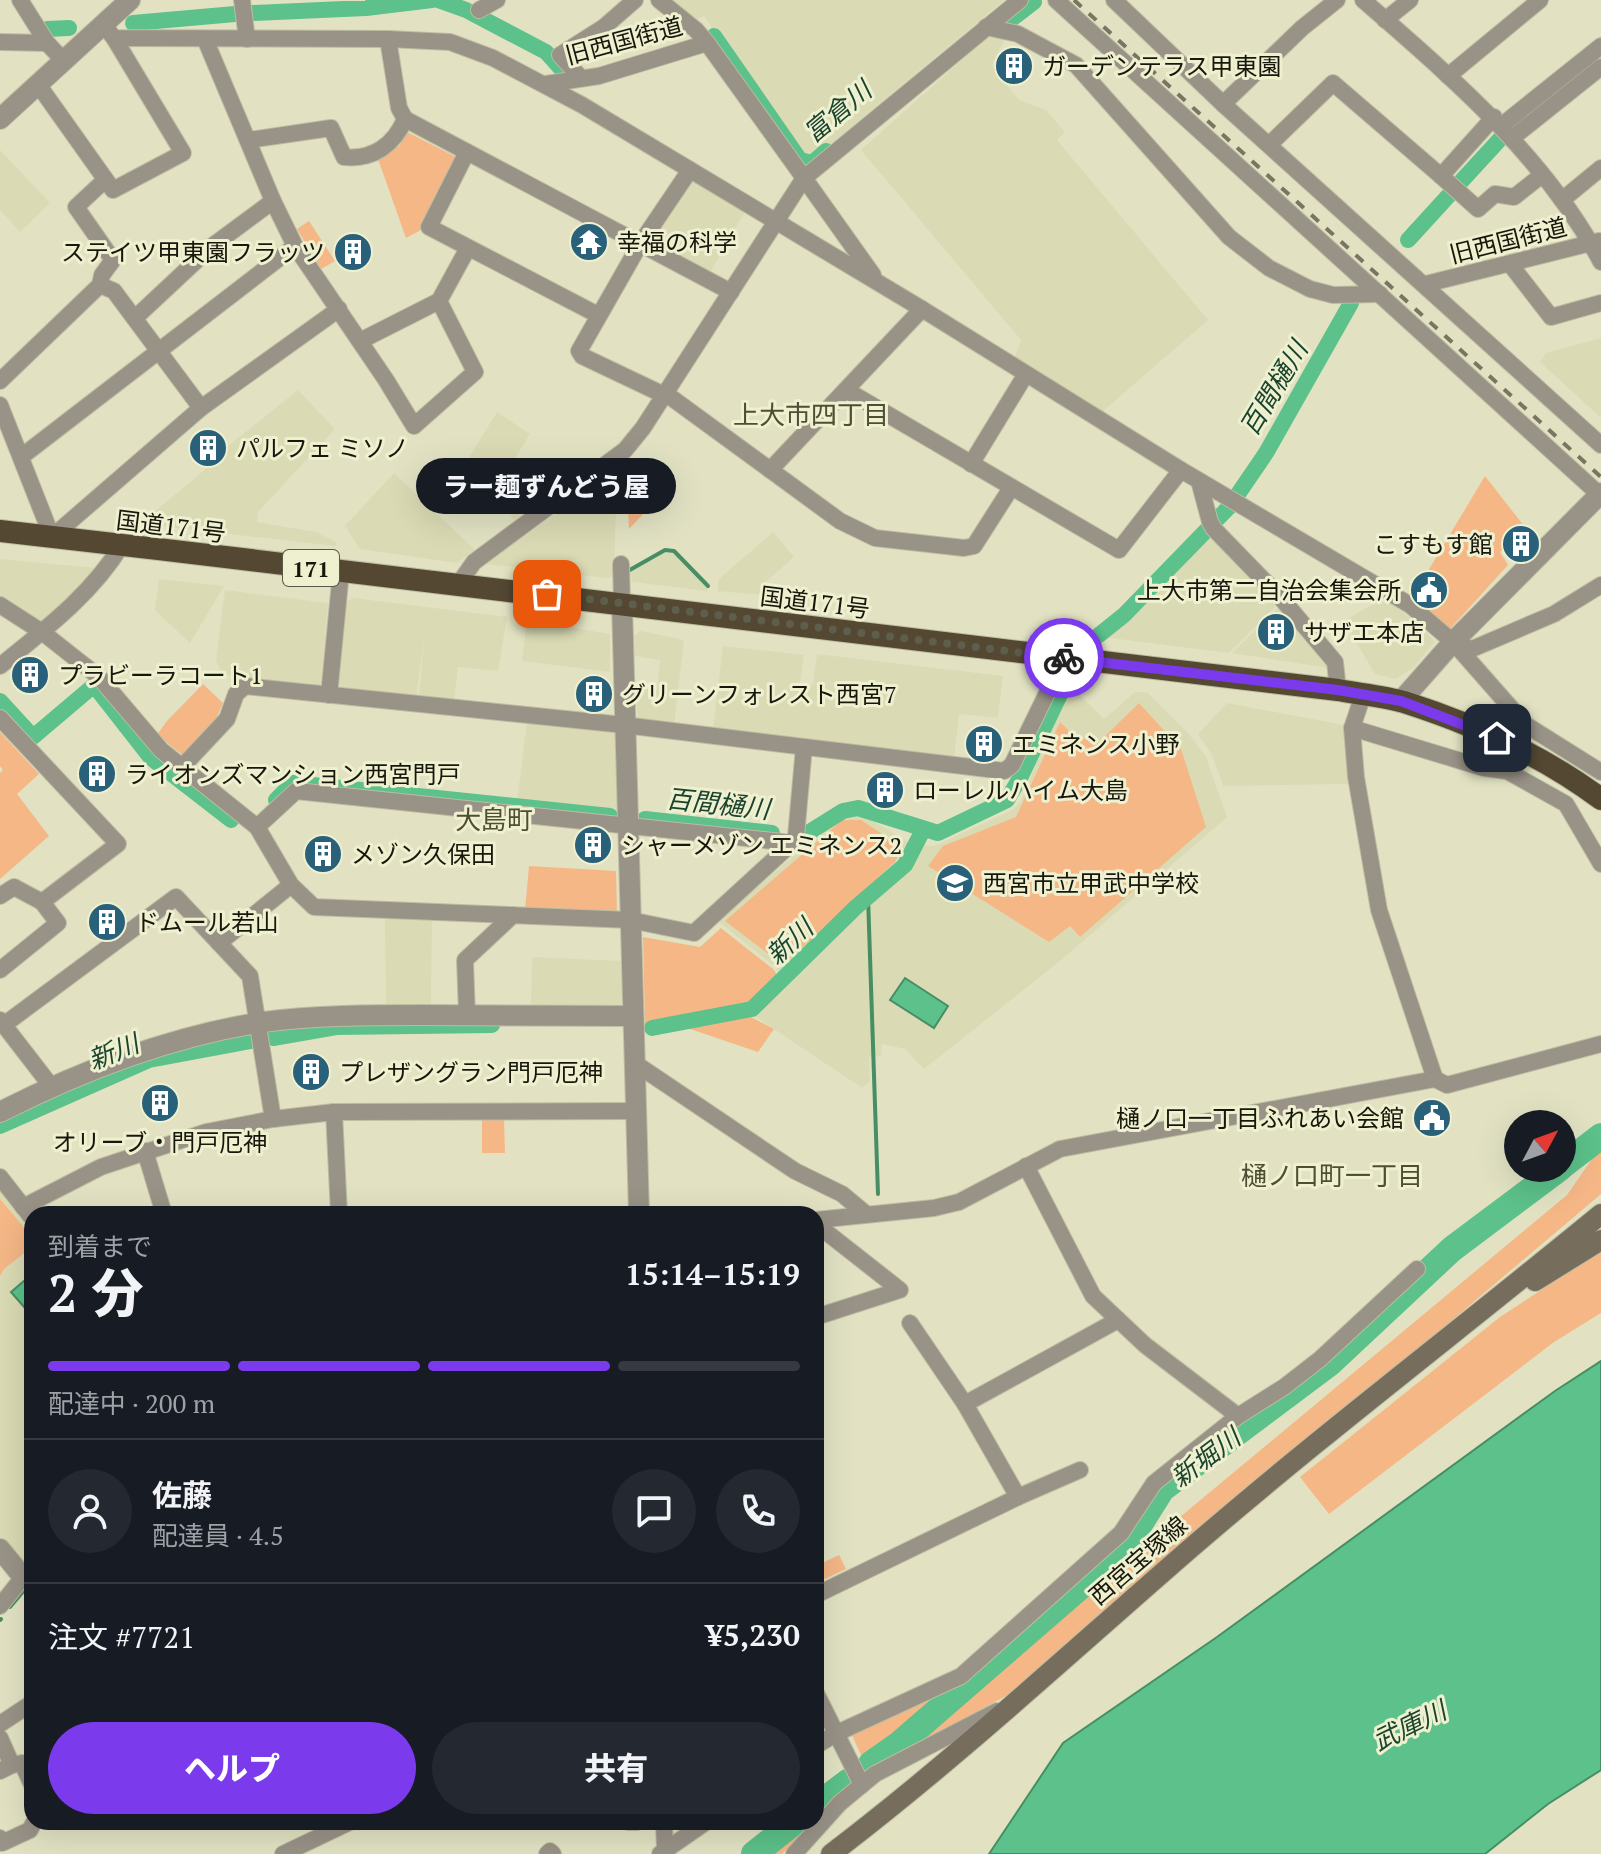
<!DOCTYPE html>
<html lang="ja">
<meta charset="utf-8">
<style>
:root{--surface:#171b24;--page:#242831;--text:#f1f3f6;--muted:#9ea1a6;--line:#363941;--accent:#7c3aed}
body{margin:0;font-family:"PT Serif","Noto Sans JP",serif;background:var(--page);color:var(--text);height:100vh;display:flex;flex-direction:column;font-size:30px;white-space:nowrap}
*{box-sizing:border-box;margin:0}
p{font-size:26px;color:var(--muted)}
.icon{flex:none;width:44px;height:44px;fill:none;stroke:currentColor;stroke-width:2;stroke-linecap:round;stroke-linejoin:round}
.map{position:relative;flex:1;overflow:hidden}
.drawer{position:absolute;left:24px;top:1206px;width:800px;height:624px;display:flex;flex-direction:column;background:var(--surface);border-radius:24px;box-shadow:0 8px 32px #0002}
.drawer>*{flex:none}
.needle{width:52px;rotate:49deg}
.fabs{position:absolute;left:1504px;top:1110px;display:grid;gap:16px}
.fabs a{display:grid;place-items:center;width:72px;height:72px;border-radius:50%;background:var(--surface);box-shadow:0 8px 32px #0002;font-size:40px}
.pin{position:absolute;display:grid;place-items:center;width:68px;height:68px;color:#fff;margin:-34px;border-radius:16px;box-shadow:0 4px 12px #0006}
.courier{position:absolute;display:grid;place-items:center;width:80px;height:80px;margin:-40px;border:6px solid #7c3aed;border-radius:50%;background:#fff;color:#222;box-shadow:0 2px 10px #0007}
.bubble{position:absolute;height:56px;border-radius:28px;background:var(--surface);box-shadow:0 8px 32px #0002;font-size:26px;font-weight:800;line-height:56px;text-align:center}
.overview em{font-style:normal;font-weight:800}
.overview div{display:flex;flex-direction:column-reverse}
.overview{display:flex;align-items:center;justify-content:space-between;height:136px;padding:0 24px}
h1{font-size:52px;font-weight:800;line-height:60px}
.bar{display:grid;grid-template-columns:repeat(4,1fr);gap:12px 8px;align-content:center;height:96px;padding:0 24px}
.bar i{height:10px;border-radius:6px;background:var(--line)}
.bar .current{background:var(--accent)}
.bar p{grid-column:span 4}
.line{display:flex;align-items:center;gap:20px;padding:0 24px;border-top:2px solid var(--line)}
.line div{flex:1}
.round{display:grid;place-items:center;flex:none;width:84px;height:84px;border-radius:42px;background:var(--page)}
.action{display:flex;gap:16px;margin-top:auto;padding:16px 24px}
.action a{flex:1;height:92px;border-radius:48px;background:var(--accent);color:#fff;font-size:32px;font-weight:800;line-height:92px;text-align:center}
.action a+a{background:var(--page);color:var(--text)}
.map>svg:first-child{display:block}
.built{fill:#dadbb4}
.green{fill:#f5b786}
.water{fill:#5cc18a;stroke:#478e64;stroke-width:2}
.lines{fill:none;stroke-linecap:round;stroke-linejoin:round}
.stream{stroke:#478e64;stroke-width:4}
.canal{stroke:#5cc18a;stroke-width:16}
.river{stroke:#5cc18a;stroke-width:26}
.minor-casing{stroke:#bdbda2;stroke-width:18}
.tertiary-casing{stroke:#bdbda2;stroke-width:22}
.secondary-casing{stroke:#bdbda2;stroke-width:22}
.trunk-casing{stroke:#bdbda2;stroke-width:24}
.minor{stroke:#999287;stroke-width:16}
.tertiary{stroke:#999287;stroke-width:20}
.secondary{stroke:#766d5c;stroke-width:20}
.trunk{stroke:#544832;stroke-width:22}
.rail{stroke:#767661;stroke-width:4;stroke-dasharray:10 10;stroke-linecap:butt}
.done{stroke:#5e5e4c;stroke-width:8;stroke-dasharray:0 14.4}
.route{stroke:#7c3aed;stroke-width:10}
.labels{text-anchor:middle;dominant-baseline:central;stroke-width:6;stroke-linejoin:round;paint-order:stroke}
.shield{fill:#eff0d0;stroke:#585847;stroke-width:2}
.shield-label{font-size:22px;font-weight:bold;fill:#17170c}
.street-label{font-size:24px;fill:#17170c;stroke:#eff0d0}
.poi-label{font-size:24px;fill:#17170c;stroke:#eff0d0;text-anchor:start}
.water-label{font-size:26px;font-style:italic;fill:#1a442d;stroke:#eff0d0}
.neighbourhood-label{font-size:26px;fill:#4e4e34;stroke:#eff0d0}
</style>
<div class="map">
<svg width="1601" height="1854" viewBox="0 0 1601 1854">
<rect width="100%" height="100%" fill="#e2e2c3"/>
<!-- built -->
<g class="built">
<path d="M671,0H1004L810,161L802,159L704,16L696,20Z"/>
<path d="M990,35L1006,36L992,65L1001,78L1019,100L1046,110L1065,132L1057,140L1208,320L1101,413L1014,359L1021,340L861,150Z"/>
<path d="M0,150L50,203L20,232L0,210Z"/>
<path d="M701,182L746,210L711,271L658,245L654,236L688,183Z"/>
<path d="M1601,338V418L1540,362L1546,353Z"/>
<path d="M298,390L335,429L258,512L257,522L316,532L336,542V546L140,524L208,467L207,463Z"/>
<path d="M497,412L530,434L515,458L561,489L514,520L470,456Z"/>
<path d="M394,473L475,550L457,563L360,549L345,526Z"/>
<path d="M580,497L616,503L614,575L608,578L485,564Z"/>
<path d="M773,532L794,557L762,585V595L718,591V580Z"/>
<path d="M1211,534L1279,603L1229,653L1103,637L1128,618Z"/>
<path d="M664,552L673,553L708,587L707,591L632,582L631,571Z"/>
<path d="M0,559L97,568L43,621L35,620L0,597Z"/>
<path d="M159,579L224,586L190,643L155,610Z"/>
<path d="M225,590L328,603L321,685L231,676L222,672L216,661Z"/>
<path d="M353,598L507,617L498,671L458,667L454,700L419,696L424,640L416,696L341,687L337,683L345,603Z"/>
<path d="M1384,598L1416,622L1435,642L1413,668L1395,679L1375,674L1344,621Z"/>
<path d="M1281,605L1329,663V668L1232,653Z"/>
<path d="M527,620L610,634V672L522,661Z"/>
<path d="M641,631L684,640L674,725L638,720L635,687L657,690L660,660L635,656L634,636Z"/>
<path d="M723,646L804,655L800,683L813,685L817,654L1003,676L998,718L959,714L954,759L713,730Z"/>
<path d="M1072,688L1104,719L1135,692H1147L1188,733L1206,757L1227,817L1060,961L924,1069L905,1049L882,1044L881,1056L869,1057L870,1081L862,1088L753,1015L787,982L774,966L718,921L839,817L863,815L912,844L934,846L1012,810L1021,801L1041,751Z"/>
<path d="M1227,703L1344,725L1349,784L1223,786L1212,755L1198,734Z"/>
<path d="M527,722L616,731L619,814L517,801Z"/>
<path d="M385,919H432L431,1005H386Z"/>
<path d="M532,957L622,961L624,1001L620,1005L531,1006Z"/>
<path d="M0,1185L32,1225V1553L22,1566L0,1539Z"/>
</g>
<!-- green -->
<g class="green">
<path d="M407,132L456,157L421,230L406,238L378,159L399,146Z"/>
<path d="M309,221L335,261L321,269L297,229Z"/>
<path d="M631,466L664,492L629,529L626,468Z"/>
<path d="M1485,476L1528,531L1500,552L1508,565L1450,629L1429,612L1446,584L1428,571Z"/>
<path d="M203,684L223,703L215,721L184,756L157,735L166,722Z"/>
<path d="M1139,703L1181,749L1206,827L1080,937L1070,926L1049,942L928,866L943,846L1016,817L1060,722L1081,742L1089,733L1098,743Z"/>
<path d="M0,732L39,774L17,794L49,836L0,879V773L3,770L0,766Z"/>
<path d="M842,820H861L902,847L895,862L783,965L725,921Z"/>
<path d="M529,866L616,871L617,913L525,910Z"/>
<path d="M721,928L773,969L778,976L747,1006L645,1024L643,937L700,947Z"/>
<path d="M747,1015L774,1029L758,1052L687,1028Z"/>
<path d="M482,1119H504L505,1153H482Z"/>
<path d="M1601,1146V1194L1013,1692L903,1752L900,1747L924,1727L920,1721L864,1762L851,1733L989,1676L1567,1195Z"/>
<path d="M0,1199L32,1237V1247L4,1269L0,1276Z"/>
<path d="M1601,1251V1313L1554,1342L1329,1514L1300,1477L1500,1317Z"/>
<path d="M839,1555L846,1569L816,1583V1566Z"/>
<path d="M802,1822H807L810,1826L782,1854H758Z"/>
</g>
<!-- water -->
<g class="water">
<path d="M905,978L948,1006L934,1028L890,1000Z"/>
<path d="M32,1274V1316L11,1292Z"/>
<path d="M1601,1361V1770L1548,1804L1485,1854H989L1063,1743L1217,1637L1555,1391Z"/>
</g>
<g class="lines">
<!-- stream -->
<g class="stream">
<path d="M628,571L665,550L674,551L708,586"/>
<path d="M868,897L878,1194"/>
<path d="M10,1607L31,1582"/>
<path d="M0,1620L1,1619"/>
</g>
<!-- canal -->
<g class="canal">
<path d="M438,0L466,10L546,52L564,72H568"/>
<path d="M253,13L366,8L432,0"/>
<path d="M133,23L235,14"/>
<path d="M1005,24L1034,2"/>
<path d="M47,29L69,28"/>
<path d="M714,36L800,160L812,163L826,151"/>
<path d="M1456,187L1501,138L1569,82"/>
<path d="M1408,240L1450,194"/>
<path d="M1236,497L1266,453L1351,303"/>
<path d="M1099,635L1124,615L1230,506"/>
<path d="M0,701L33,737L92,687L97,689L151,758L231,820"/>
<path d="M276,800L293,783L610,816"/>
<path d="M645,819L772,833"/>
<path d="M803,836L843,811L858,808L938,833L1007,800L1020,778L1065,684"/>
<path d="M652,1028L752,1009L855,908L905,865L923,830"/>
<path d="M273,1038L336,1027L492,1025"/>
<path d="M0,1126L149,1060L251,1041"/>
</g>
<!-- river -->
<g class="river">
<path d="M1562,1166L1601,1136"/>
<path d="M871,1764L898,1745L1125,1548L1162,1489L1330,1363L1452,1249L1560,1168"/>
<path d="M816,1806L849,1781"/>
<path d="M754,1854L794,1822"/>
</g>
<!-- minor casing -->
<g class="minor-casing">
<g id="minor">
<path d="M20,0L47,43L63,60"/>
<path d="M242,0L247,39"/>
<path d="M659,0L696,30L707,43L804,178L1020,0"/>
<path d="M1056,0L1601,496"/>
<path d="M1114,0L1223,104L1601,445"/>
<path d="M1363,0C1452,78 1545,156 1601,262"/>
<path d="M479,10L497,0"/>
<path d="M1385,20L1410,0"/>
<path d="M103,24L114,38L388,39L450,42L493,58L582,105L922,309L1181,470L1410,605L1453,642L1526,725L1601,772"/>
<path d="M986,27L1018,34L1076,65L1229,237L1269,268L1310,289L1333,295L1380,294"/>
<path d="M205,39L273,201L295,246L386,380L414,426L475,372L439,301"/>
<path d="M388,39L399,108L405,119L731,292"/>
<path d="M0,42L47,43"/>
<path d="M1448,76L1540,0"/>
<path d="M581,78L560,55L604,27L635,0"/>
<path d="M37,83L113,190L183,153L114,38"/>
<path d="M546,84L599,76L707,43"/>
<path d="M1223,104L1302,28L1337,0"/>
<path d="M1501,126L1601,46"/>
<path d="M1512,138L1601,67"/>
<path d="M249,140L331,128L344,157C373,160 394,145 405,119"/>
<path d="M1270,144L1333,83L1441,176L1494,117"/>
<path d="M467,152L429,227L598,315"/>
<path d="M1441,176L1478,209L1495,194L1514,197L1542,175"/>
<path d="M1562,200L1601,168"/>
<path d="M1510,264L1551,317L1601,303"/>
<path d="M1426,284L1599,241"/>
<path d="M100,285L102,275L113,260L76,207L105,180"/>
<path d="M135,318L211,247L273,201"/>
<path d="M360,341L439,301L468,248"/>
<path d="M0,381L100,285L114,291L201,408"/>
<path d="M846,390L1119,550L1181,470"/>
<path d="M665,393L840,521L875,538L964,548L974,546L1011,488"/>
<path d="M664,395L582,356L579,351L640,244L690,170"/>
<path d="M0,405L52,537L201,408L339,309"/>
<path d="M21,457L295,246"/>
<path d="M971,464L1026,374"/>
<path d="M770,470L922,309"/>
<path d="M1199,481L1210,522L1214,529L1281,598L1335,662L1338,690"/>
<path d="M621,564L622,604"/>
<path d="M457,586L474,562L625,450L643,428L804,178L873,275"/>
<path d="M0,605L42,632L99,677L161,750L257,827L291,885L314,907L630,920L694,933L792,843"/>
<path d="M1454,643L1472,649L1554,614L1601,585"/>
<path d="M0,666C43,631 92,594 121,546"/>
<path d="M329,695L341,572"/>
<path d="M1363,695L1352,728L1356,777L1379,910L1435,1079"/>
<path d="M0,718L118,844L42,902L14,887L0,896"/>
<path d="M1352,728L1484,768L1507,771L1566,804L1601,864"/>
<path d="M182,767L227,719L236,694L245,686L624,725L1004,771L1012,765L1064,658"/>
<path d="M257,827L296,791L792,843L796,836L804,747"/>
<path d="M219,943L291,885"/>
<path d="M0,970L58,923L42,902"/>
<path d="M467,1015L465,960L513,915"/>
<path d="M0,1020L51,1086"/>
<path d="M5,1024L176,897L250,976L273,1119"/>
<path d="M633,1062L795,1171L842,1194L866,1214"/>
<path d="M334,1112L339,1214"/>
<path d="M145,1151L164,1214"/>
<path d="M1026,1166L1093,1296L1145,1345L1238,1416"/>
<path d="M0,1177L32,1218"/>
<path d="M23,1207L101,1167L206,1132L273,1119L334,1112L635,1111"/>
<path d="M816,1220L934,1208L959,1202L1060,1149L1435,1079L1447,1085L1601,1044"/>
<path d="M816,1224L900,1290L816,1317"/>
<path d="M910,1323L965,1404L1018,1497L1080,1470"/>
<path d="M965,1404L1118,1320"/>
<path d="M816,1595L1018,1497"/>
<path d="M0,1606L32,1566"/>
<path d="M816,1693L862,1785"/>
<path d="M0,1724L32,1703"/>
<path d="M0,1738L12,1765L0,1771"/>
<path d="M816,1746L835,1734L961,1676L1121,1533L1154,1483L1238,1416L1284,1387L1320,1359L1417,1269"/>
<path d="M12,1765L22,1763L32,1785"/>
<path d="M628,1822H637"/>
<path d="M664,1822L665,1851"/>
<path d="M0,1838L2,1843L30,1830L34,1822"/>
<path d="M283,1854L350,1822"/>
<path d="M547,1854L550,1851L553,1854"/>
<path d="M660,1854L706,1822"/>
<path d="M794,1854L840,1803L875,1774L997,1711"/>
</g>
</g>
<!-- tertiary casing -->
<g class="tertiary-casing">
<g id="tertiary">
<path d="M0,119L130,0"/>
<path d="M622,604L639,1214"/>
<path d="M1401,701L1453,642L1601,493"/>
<path d="M0,1112C83,1070 171,1036 263,1022C315,1015 369,1015 421,1015C491,1015 562,1016 633,1016"/>
<path d="M0,1549L23,1577"/>
</g>
</g>
<!-- secondary casing -->
<g class="secondary-casing">
<g id="secondary">
<path d="M1535,1281L1601,1240"/>
<path d="M831,1854C957,1758 1072,1651 1192,1547C1325,1432 1465,1326 1601,1214"/>
</g>
</g>
<!-- trunk casing -->
<g class="trunk-casing">
<path id="trunk" d="M0,531C446,581 891,638 1338,690C1359,694 1383,696 1404,702C1473,724 1542,755 1601,799"/>
</g>
<!-- minor -->
<use href="#minor" class="minor"/>
<!-- tertiary -->
<use href="#tertiary" class="tertiary"/>
<!-- secondary -->
<use href="#secondary" class="secondary"/>
<!-- trunk -->
<use href="#trunk" class="trunk"/>
<!-- rail -->
<path class="rail" d="M1074,0L1601,477"/>
</g>
<g class="lines">
<!-- done -->
<path class="done" d="M547,594L1064,658"/>
<!-- route -->
<path class="route" d="M1064,658L1338,690L1401,701L1497,738"/>
</g>
<!-- icons -->
<defs>
<g id="building-disc" transform="scale(2)"><circle r="9.5" fill="#29617b" stroke="#eff0d0"/><path d="M-4-6H4V6H1V3H-1V6H-4ZM-2.5-4.3h1.7v1.8h-1.7ZM.8-4.3h1.7v1.8H.8ZM-2.5-1h1.7V.8h-1.7ZM.8-1h1.7V.8H.8Z" fill="#fff"/></g>
<g id="temple-disc" transform="scale(2)"><circle r="9.5" fill="#29617b" stroke="#eff0d0"/><path d="M0-6L5-2H3V0L6.5 2.5H4V6H1.5V3h-3V6H-4V2.5H-6.5L-3 0V-2H-5Z" fill="#fff"/></g>
<g id="civic-disc" transform="scale(2)"><circle r="9.5" fill="#29617b" stroke="#eff0d0"/><path d="M-.6-6.5H3V-4.5H.6V-3L4-1V1h2V6H-6V1h2V-1L-.6-3ZM-1.2 2.5V6h2.4V2.5Z" fill="#fff"/></g>
<g id="school-disc" transform="scale(2)"><circle r="9.5" fill="#29617b" stroke="#eff0d0"/><path d="M0-5L7-2L0 1L-7-2ZM-4 1L0 2.5L4 1V4Q0 6-4 4Z" fill="#fff"/></g>
</defs>
<g fill-rule="evenodd">
<use href="#building-disc" x="1014" y="66"/>
<use href="#temple-disc" x="589" y="242"/>
<use href="#building-disc" x="353" y="252"/>
<use href="#building-disc" x="208" y="448"/>
<use href="#building-disc" x="1521" y="544"/>
<use href="#civic-disc" x="1429" y="590"/>
<use href="#building-disc" x="1276" y="632"/>
<use href="#building-disc" x="30" y="675"/>
<use href="#building-disc" x="594" y="694"/>
<use href="#building-disc" x="984" y="744"/>
<use href="#building-disc" x="97" y="774"/>
<use href="#building-disc" x="885" y="790"/>
<use href="#building-disc" x="593" y="845"/>
<use href="#building-disc" x="323" y="854"/>
<use href="#school-disc" x="955" y="883"/>
<use href="#building-disc" x="107" y="922"/>
<use href="#building-disc" x="311" y="1072"/>
<use href="#building-disc" x="160" y="1103"/>
<use href="#civic-disc" x="1432" y="1118"/>
</g>
<g class="labels">
<!-- shield labels -->
<rect class="shield" x="283" y="550" width="56" height="36" rx="6"/>
<g class="shield-label">
<text x="311" y="568">171</text>
</g>
<!-- street labels -->
<g class="street-label">
<text transform="translate(624 40) rotate(-15)">旧西国街道</text>
<text transform="translate(1508 240) rotate(-14)">旧西国街道</text>
<text transform="translate(171 526) rotate(7)">国道171号</text>
<text transform="translate(815 602) rotate(7)">国道171号</text>
<text transform="translate(1138 1560) rotate(-41)">西宮宝塚線</text>
</g>
<!-- poi labels -->
<g class="poi-label">
<text x="1042" y="66">ガーデンテラス甲東園</text>
<text x="617" y="242">幸福の科学</text>
<text x="325" y="252" text-anchor="end">ステイツ甲東園フラッツ</text>
<text x="236" y="448">パルフェ ミソノ</text>
<text x="1493" y="544" text-anchor="end">こすもす館</text>
<text x="1401" y="590" text-anchor="end">上大市第二自治会集会所</text>
<text x="1304" y="632">サザエ本店</text>
<text x="58" y="675">プラビーラコート1</text>
<text x="622" y="694">グリーンフォレスト西宮7</text>
<text x="1012" y="744">エミネンス小野</text>
<text x="125" y="774">ライオンズマンション西宮門戸</text>
<text x="913" y="790">ローレルハイム大島</text>
<text x="621" y="845">シャーメゾン エミネンス2</text>
<text x="351" y="854">メゾン久保田</text>
<text x="983" y="883">西宮市立甲武中学校</text>
<text x="135" y="922">ドムール若山</text>
<text x="339" y="1072">プレザングラン門戸厄神</text>
<text x="1404" y="1118" text-anchor="end">樋ノ口一丁目ふれあい会館</text>
<text x="160" y="1142" text-anchor="middle">オリーブ・門戸厄神</text>
</g>
<!-- water labels -->
<g class="water-label">
<text transform="translate(837 111) rotate(-40)">富倉川</text>
<text transform="translate(1273 388) rotate(-59)">百間樋川</text>
<text transform="translate(718 803) rotate(6)">百間樋川</text>
<text transform="translate(789 941) rotate(-43)">新川</text>
<text transform="translate(113 1051) rotate(-22)">新川</text>
<text transform="translate(1205 1457) rotate(-37)">新堀川</text>
<text transform="translate(1409 1725) rotate(-26)">武庫川</text>
</g>
<!-- neighbourhood labels -->
<g class="neighbourhood-label">
<text x="811" y="414">上大市四丁目</text>
<text x="494" y="819">大島町</text>
<text x="1332" y="1175">樋ノ口町一丁目</text>
</g>
</g>
</svg>
<div class="fabs">
<a><svg class="needle" viewBox="-14 -14 28 28"><path d="M0-13l5 13h-10z" fill="#e53935"/><path d="M0 13l5-13h-10z" fill="#9ea1a6"/></svg></a>
</div>
<div class="pin" style="left:547px;top:594px;background:#ea580c"><svg class="icon" aria-label="bag" viewBox="0 0 24 24"><path d="M5 8h14l-1 12H6zM9 8a3 3 0 0 1 6 0"/></svg></div>
<div class="pin" style="left:1497px;top:738px;background:#1f2937"><svg class="icon" aria-label="home" viewBox="0 0 24 24"><path d="M3 11l9-7 9 7M6 9v11h12V9"/></svg></div>
<div class="courier" style="left:1064px;top:658px"><svg class="icon" aria-label="bike" viewBox="0 0 24 24"><circle cx="6" cy="16" r="4"/><circle cx="18" cy="16" r="4"/><path d="M6 16l4-8h5l3 8M10 8l3 8H6M13 5h3"/></svg></div>
<div class="bubble" style="left:416px;top:458px;width:260px">ラー麺ずんどう屋</div>
<section class="drawer">
<div class="overview"><div><h1>2 分</h1><p>到着まで</p></div><em>15:14–15:19</em></div>
<div class="bar"><i class="current"></i><i class="current"></i><i class="current"></i><i></i><p>配達中 · 200 m</p></div>
<div class="line" style="height:144px"><a class="round"><svg class="icon" aria-label="person" viewBox="0 0 24 24"><circle cx="12" cy="8" r="4"/><path d="M4 21q1-7 8-7t8 7"/></svg></a><div><b>佐藤</b><p>配達員 · 4.5</p></div><a class="round"><svg class="icon" aria-label="chat" viewBox="0 0 24 24"><path d="M4 5h16v11H9l-5 4z"/></svg></a><a class="round"><svg class="icon" aria-label="phone" viewBox="0 0 24 24"><path d="M5 4h4l2 5-3 2q2 4 5 5l2-3 5 2v4C11 20 4 13 5 4z"/></svg></a></div>
<div class="line" style="height:104px"><div>注文 #7721</div><b>¥5,230</b></div>
<div class="action"><a>ヘルプ</a><a>共有</a></div>
</section>
</div>
